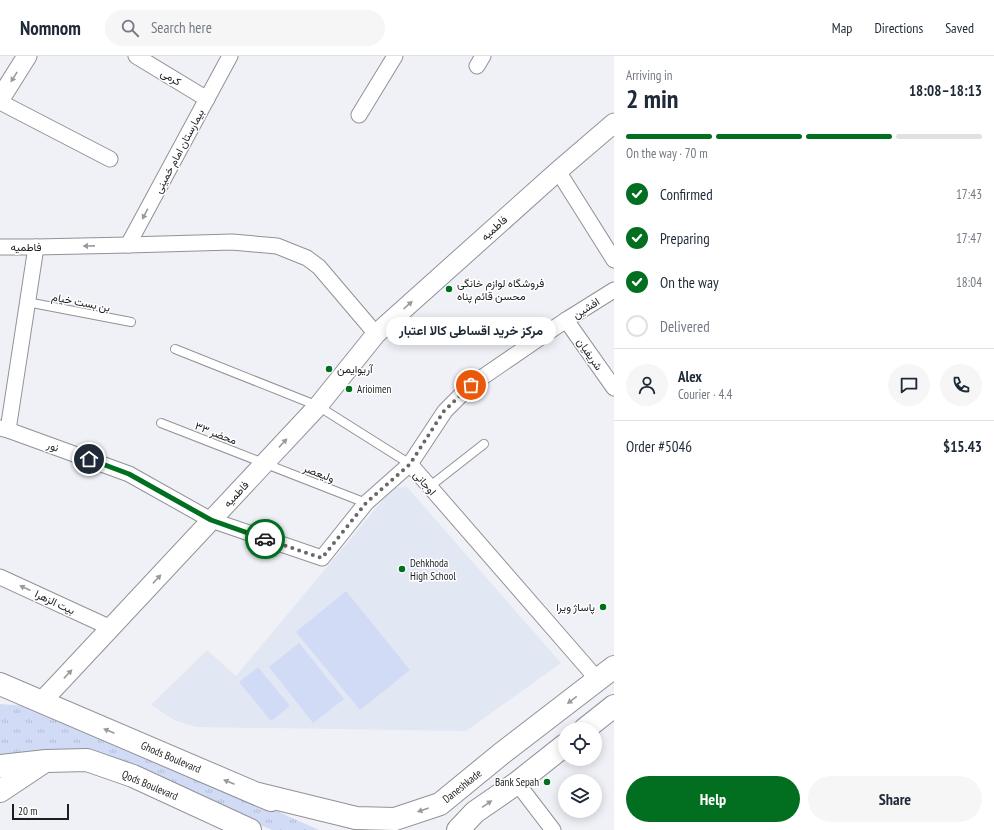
<!DOCTYPE html>
<meta charset="utf-8">
<style>
:root{--surface:#fff;--page:#f6f6f7;--text:#1f2937;--muted:#747a83;--line:#e0e1e3;--accent:#026f20}
body{margin:0;font-family:"PT Sans Narrow",Vazirmatn,sans-serif;background:var(--page);color:var(--text);height:100vh;display:flex;flex-direction:column;font-size:15px;white-space:nowrap}
*{box-sizing:border-box;margin:0}
p{font-size:13px;color:var(--muted)}
.icon{flex:none;width:22px;height:22px;fill:none;stroke:currentColor;stroke-width:2;stroke-linecap:round;stroke-linejoin:round}
.map{position:relative;flex:1;overflow:hidden}
.sheet{display:flex;flex-direction:column;background:var(--surface);width:380px}
.sheet>*{flex:none}
.fabs{position:absolute;left:558px;top:666px;display:grid;gap:8px}
.fabs a{display:grid;place-items:center;width:44px;height:44px;border-radius:50%;background:var(--surface);box-shadow:0 2px 10px #0003;font-size:20px}
.scale{position:absolute;left:12px;bottom:10px;width:57px;box-sizing:border-box;padding-left:4px;border:2px solid #1d1e20;border-top:0;font-size:11px;line-height:14px;white-space:nowrap;color:#1d1e20;-webkit-text-stroke:3px #fff;paint-order:stroke}
.pin{position:absolute;display:grid;place-items:center;width:34px;height:34px;color:#fff;margin:-17px;border:2px solid #fff;border-radius:50%;box-shadow:0 1px 4px #0007}
.courier{position:absolute;display:grid;place-items:center;width:40px;height:40px;margin:-20px;border:3px solid #026f20;border-radius:50%;background:#fff;color:#222;box-shadow:0 1px 5px #0007}
.bubble{position:absolute;height:28px;border-radius:14px;background:var(--surface);box-shadow:0 2px 10px #0003;font-size:13px;font-weight:700;line-height:28px;text-align:center}
.overview em{font-style:normal;font-weight:700}
.overview div{display:flex;flex-direction:column-reverse}
.overview{display:flex;align-items:center;justify-content:space-between;height:68px;padding:0 12px}
h1{font-size:26px;font-weight:700;line-height:30px}
.bar{display:grid;grid-template-columns:repeat(4,1fr);gap:6px 4px;align-content:center;height:48px;padding:0 12px}
.bar i{height:5px;border-radius:3px;background:var(--line)}
.bar .on{background:var(--accent)}
.bar p{grid-column:span 4}
.line{display:flex;align-items:center;gap:10px;padding:0 12px;border-top:1px solid var(--line)}
.line div{flex:1}
.round{display:grid;place-items:center;flex:none;width:42px;height:42px;border-radius:21px;background:var(--page)}
ol{padding:0 12px;list-style:none}
li{display:flex;align-items:center;gap:12px;height:44px}
li p{margin-inline-start:auto}
li .icon{padding:4px;border-radius:50%;background:var(--accent);color:#fff;stroke-width:4}
li:last-child{color:var(--muted)}
li i{width:22px;height:22px;border:2px solid var(--line);border-radius:50%}
.primary-button{display:flex;gap:8px;margin-top:auto;padding:8px 12px}
.primary-button a{flex:1;height:46px;border-radius:24px;background:var(--accent);color:#fff;font-size:16px;font-weight:700;line-height:46px;text-align:center}
.primary-button a+a{background:var(--page);color:var(--text)}
header{display:flex;align-items:center;gap:24px;box-sizing:border-box;height:56px;padding:0 20px;background:var(--surface);border-bottom:1px solid var(--line)}
header strong{font-size:19px}
nav{display:flex;gap:22px;margin-inline-start:auto;font-size:14px}
.search{width:280px;height:36px;background:var(--page);display:flex;align-items:center;gap:10px;box-sizing:border-box;padding:0 14px;border-radius:22px;color:var(--muted);font-size:15px}
main{display:flex;flex:1;min-height:0}
.map>svg:first-child{display:block}
.built{fill:#e2e7f4}
.grass{fill:url(#grass-tufts)}
.pitch{fill:#d2dbf6}
.lines{fill:none;stroke-linecap:round;stroke-linejoin:round}
.service-casing{stroke:#909297;stroke-width:10}
.minor-casing{stroke:#909297;stroke-width:17}
.tertiary-casing{stroke:#909297;stroke-width:21}
.secondary-casing{stroke:#909297;stroke-width:24}
.service{stroke:#fff;stroke-width:8}
.minor{stroke:#fff;stroke-width:15}
.tertiary{stroke:#fff;stroke-width:19}
.secondary{stroke:#fff;stroke-width:22}
.oneway{fill:#999a9b}
.done{stroke:#66686b;stroke-width:4;stroke-dasharray:0 7.2}
.route{stroke:#026f20;stroke-width:5}
.poi-dot{fill:#026f20;stroke:#fff;stroke-width:1.5}
.labels{text-anchor:middle;dominant-baseline:central;stroke-width:3;stroke-linejoin:round;paint-order:stroke}
.street-label{font-size:11px;fill:#1d1e20;stroke:#fff}
.poi-label{font-size:11px;fill:#1d1e20;stroke:#fff;text-anchor:start}
</style>
<header>
<strong>Nomnom</strong>
<div class="search"><svg class="icon" aria-label="search" viewBox="0 0 24 24"><circle cx="10" cy="10" r="6"/><path d="M15 15l6 6"/></svg>Search here</div>
<nav><a>Map</a><a>Directions</a><a>Saved</a></nav>
</header>
<main>
<div class="map">
<svg width="614" height="774" viewBox="0 0 614 774">
<defs>
<pattern id="grass-tufts" width="24" height="20" patternUnits="userSpaceOnUse"><rect width="24" height="20" fill="#d2dbf6"/><path d="M3 7l-1-3M5 7V3M7 7l1-3M15 17l-1-3M17 17v-4M19 17l1-3" fill="none" stroke="#b4bcd3"/></pattern>
</defs>
<rect width="100%" height="100%" fill="#eff1f7"/>
<!-- built -->
<path class="built" d="M407,431L561,607L466,675L196,671L174,664L151,649L207,594L236,620L393,432Z"/>
<!-- grass -->
<path class="grass" d="M0,648L27,650L133,691L319,774H272L114,706L0,702Z"/>
<!-- pitch -->
<g class="pitch">
<path d="M346,535L410,614L360,654L296,576Z"/>
<path d="M299,587L344,643L313,667L269,611Z"/>
<path d="M258,611L290,650L271,665L239,626Z"/>
</g>
<g class="lines">
<!-- service casing -->
<g class="service-casing">
<g id="service">
<path d="M27,246L131,266"/>
<path d="M175,293L318,350L410,408"/>
<path d="M161,367L366,447"/>
<path d="M429,431L484,388"/>
</g>
</g>
<!-- minor casing -->
<g class="minor-casing">
<g id="minor">
<path d="M136,0L207,43"/>
<path d="M477,10L483,0"/>
<path d="M0,46L110,103"/>
<path d="M359,59L395,0"/>
<path d="M558,115L614,204"/>
<path d="M128,189L230,0"/>
<path d="M0,191H36L128,189L232,186L277,190L307,202L319,211L376,278"/>
<path d="M566,264L614,332"/>
<path d="M0,372L8,374L129,418L211,464L322,502L366,447L410,408L445,355L471,329L566,264L614,234"/>
<path d="M8,374L36,191"/>
<path d="M410,408L598,624"/>
<path d="M0,521L111,572"/>
<path d="M517,727L553,774"/>
</g>
</g>
<!-- tertiary casing -->
<g class="tertiary-casing">
<g id="tertiary">
<path d="M0,43L27,0"/>
<path d="M41,646L60,626L318,350L376,278L558,115L614,67"/>
</g>
</g>
<!-- secondary casing -->
<g class="secondary-casing">
<g id="secondary">
<path d="M0,628L271,744"/>
<path d="M585,673L614,650"/>
<path d="M0,710L46,705L87,704L133,720L250,774"/>
<path d="M0,735L42,707"/>
<path d="M258,738L356,762L395,763L440,748L501,698L614,611"/>
<path d="M458,774L475,756L517,727L565,689"/>
</g>
</g>
<!-- service -->
<use href="#service" class="service"/>
<!-- minor -->
<use href="#minor" class="minor"/>
<!-- tertiary -->
<use href="#tertiary" class="tertiary"/>
<!-- secondary -->
<use href="#secondary" class="secondary"/>
</g>
<!-- one-way arrows -->
<defs><path id="oneway-solid" d="M-6-.8H1V-3.2L6.5 0L1 3.2V.8H-6Z"/></defs>
<g class="oneway">
<use href="#oneway-solid" transform="translate(14 21) rotate(122)"/>
<use href="#oneway-solid" transform="translate(145 158) rotate(118)"/>
<use href="#oneway-solid" transform="translate(89 190) rotate(179)"/>
<use href="#oneway-solid" transform="translate(408 249) rotate(-42)"/>
<use href="#oneway-solid" transform="translate(283 387) rotate(-47)"/>
<use href="#oneway-solid" transform="translate(157 523) rotate(-47)"/>
<use href="#oneway-solid" transform="translate(25 532) rotate(-155)"/>
<use href="#oneway-solid" transform="translate(68 618) rotate(-47)"/>
<use href="#oneway-solid" transform="translate(572 644) rotate(142)"/>
<use href="#oneway-solid" transform="translate(109 675) rotate(-157)"/>
<use href="#oneway-solid" transform="translate(229 726) rotate(-157)"/>
<use href="#oneway-solid" transform="translate(487 748) rotate(-34)"/>
<use href="#oneway-solid" transform="translate(423 754) rotate(161)"/>
</g>
<g class="lines">
<!-- done -->
<path class="done" d="M265,483L322,502L366,447L410,408L444,355L471,329"/>
<!-- route -->
<path class="route" d="M89,403L129,418L211,464L265,483"/>
</g>
<!-- markers -->
<g class="poi-dot">
<circle cx="449" cy="233" r="4"/>
<circle cx="329" cy="313" r="4"/>
<circle cx="349" cy="333" r="4"/>
<circle cx="402" cy="513" r="4"/>
<circle cx="603" cy="551" r="4"/>
<circle cx="547" cy="726" r="4"/>
</g>
<g class="labels">
<!-- street labels -->
<g class="street-label">
<text transform="translate(171 21) rotate(31)">کرمی</text>
<text transform="translate(179 95) rotate(-62)">بیمارستان امام خمینی</text>
<text transform="translate(494 172) rotate(-42)">فاطمیه</text>
<text x="26" y="191">فاطمیه</text>
<text transform="translate(81 246) rotate(11)">بن بست خیام</text>
<text transform="translate(586 252) rotate(-32)">افشین</text>
<text transform="translate(590 298) rotate(55)">شریفیان</text>
<text transform="translate(216 377) rotate(21)">محضر ۳۳</text>
<text transform="translate(53 390) rotate(20)">نور</text>
<text transform="translate(319 417) rotate(21)">ولیعصر</text>
<text transform="translate(425 427) rotate(49)">اوجانی</text>
<text transform="translate(236 438) rotate(-47)">فاطمیه</text>
<text transform="translate(55 546) rotate(25)">بیت الزهرا</text>
<text transform="translate(171 701) rotate(23)">Ghods Boulevard</text>
<text transform="translate(150 729) rotate(23)">Qods Boulevard</text>
<text transform="translate(462 730) rotate(-39)">Daneshkade</text>
</g>
<!-- poi labels -->
<g class="poi-label">
<text x="457" y="227">فروشگاه لوازم خانگی<tspan x="457" dy="13">محسن قائم پناه</tspan></text>
<text x="337" y="313">آریوایمن</text>
<text x="357" y="333">Arioimen</text>
<text x="410" y="507">Dehkhoda<tspan x="410" dy="13">High School</tspan></text>
<text x="595" y="551" text-anchor="end">پاساژ ویرا</text>
<text x="539" y="726" text-anchor="end">Bank Sepah</text>
</g>
</g>
</svg>
<div class="fabs">
<a><svg class="icon" aria-label="locate" viewBox="0 0 24 24"><circle cx="12" cy="12" r="6"/><path d="M12 2v4M12 18v4M2 12h4M18 12h4"/></svg></a>
<a><svg class="icon" aria-label="layers" viewBox="0 0 24 24"><path d="M12 4l9 5-9 5-9-5zM3 14l9 5 9-5"/></svg></a>
</div>
<div class="scale">20 m</div>
<div class="pin" style="left:471px;top:329px;background:#ea580c"><svg class="icon" aria-label="bag" viewBox="0 0 24 24"><path d="M5 8h14l-1 12H6zM9 8a3 3 0 0 1 6 0"/></svg></div>
<div class="pin" style="left:89px;top:403px;background:#1f2937"><svg class="icon" aria-label="home" viewBox="0 0 24 24"><path d="M3 11l9-7 9 7M6 9v11h12V9"/></svg></div>
<div class="courier" style="left:265px;top:483px"><svg class="icon" aria-label="car" viewBox="0 0 24 24"><path d="M5 17H2v-5l4-1 3-4h7l3 4 3 1v5h-3M9 17h6M6 11h13"/><circle cx="7" cy="17" r="2"/><circle cx="17" cy="17" r="2"/></svg></div>
<div class="bubble" style="left:386px;top:261px;width:170px">مرکز خرید اقساطی کالا اعتبار</div>
</div>
<section class="sheet">
<div class="overview"><div><h1>2 min</h1><p>Arriving in</p></div><em>18:08–18:13</em></div>
<div class="bar"><i class="on"></i><i class="on"></i><i class="on"></i><i></i><p>On the way · 70 m</p></div>
<ol>
<li><svg class="icon" aria-label="check" viewBox="0 0 24 24"><path d="M5 12l5 5 9-10"/></svg>Confirmed<p>17:43</p></li>
<li><svg class="icon" aria-label="check" viewBox="0 0 24 24"><path d="M5 12l5 5 9-10"/></svg>Preparing<p>17:47</p></li>
<li><svg class="icon" aria-label="check" viewBox="0 0 24 24"><path d="M5 12l5 5 9-10"/></svg>On the way<p>18:04</p></li>
<li><i></i>Delivered</li>
</ol>
<div class="line" style="height:72px"><a class="round"><svg class="icon" aria-label="person" viewBox="0 0 24 24"><circle cx="12" cy="8" r="4"/><path d="M4 21q1-7 8-7t8 7"/></svg></a><div><b>Alex</b><p>Courier · 4.4</p></div><a class="round"><svg class="icon" aria-label="chat" viewBox="0 0 24 24"><path d="M4 5h16v11H9l-5 4z"/></svg></a><a class="round"><svg class="icon" aria-label="phone" viewBox="0 0 24 24"><path d="M5 4h4l2 5-3 2q2 4 5 5l2-3 5 2v4C11 20 4 13 5 4z"/></svg></a></div>
<div class="line" style="height:52px"><div>Order #5046</div><b>$15.43</b></div>
<div class="primary-button"><a>Help</a><a>Share</a></div>
</section>
</main>
